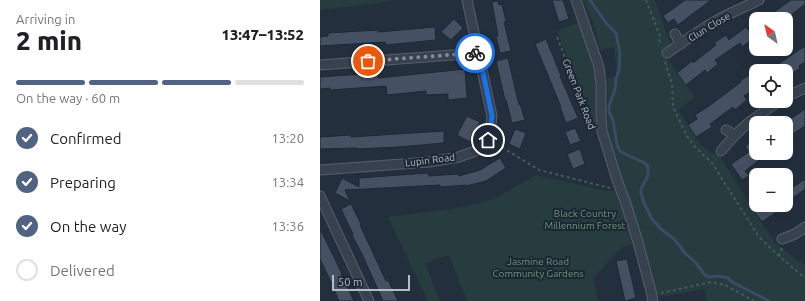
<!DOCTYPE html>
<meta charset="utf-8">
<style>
:root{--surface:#fff;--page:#f6f6f6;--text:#202124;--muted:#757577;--line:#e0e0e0;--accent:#506383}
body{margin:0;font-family:Ubuntu,sans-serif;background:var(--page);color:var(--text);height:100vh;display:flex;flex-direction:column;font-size:15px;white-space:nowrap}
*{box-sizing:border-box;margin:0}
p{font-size:13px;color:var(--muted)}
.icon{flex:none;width:22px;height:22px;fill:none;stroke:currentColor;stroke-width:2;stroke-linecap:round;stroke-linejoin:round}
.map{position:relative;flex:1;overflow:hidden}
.side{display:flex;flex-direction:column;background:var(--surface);width:320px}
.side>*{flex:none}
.needle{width:26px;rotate:326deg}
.fabs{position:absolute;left:429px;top:12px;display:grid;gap:8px}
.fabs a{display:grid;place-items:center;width:44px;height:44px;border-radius:8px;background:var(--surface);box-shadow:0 4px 16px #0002;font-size:20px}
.scale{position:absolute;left:12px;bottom:10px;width:78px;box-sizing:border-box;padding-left:4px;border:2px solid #b4bcc9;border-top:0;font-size:11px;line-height:14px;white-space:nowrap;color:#b4bcc9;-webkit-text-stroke:3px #1d2633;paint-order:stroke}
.pin{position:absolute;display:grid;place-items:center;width:34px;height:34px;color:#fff;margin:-17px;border:2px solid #fff;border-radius:50%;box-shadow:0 1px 4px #0007}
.courier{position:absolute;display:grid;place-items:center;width:40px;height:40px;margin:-20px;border:3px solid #1a73e8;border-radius:50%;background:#fff;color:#222;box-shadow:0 1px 5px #0007}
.head em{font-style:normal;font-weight:800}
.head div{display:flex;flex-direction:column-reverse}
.head{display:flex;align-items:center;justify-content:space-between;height:68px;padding:0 16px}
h1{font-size:26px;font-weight:800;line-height:30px}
.bar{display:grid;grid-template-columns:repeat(4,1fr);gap:6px 4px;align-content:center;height:48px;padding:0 16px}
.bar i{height:5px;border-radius:3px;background:var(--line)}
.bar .selected{background:var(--accent)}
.bar p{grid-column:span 4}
ol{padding:0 16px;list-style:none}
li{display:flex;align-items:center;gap:12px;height:44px}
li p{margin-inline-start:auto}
li .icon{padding:4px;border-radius:50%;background:var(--accent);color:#fff;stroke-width:4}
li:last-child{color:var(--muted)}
li i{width:22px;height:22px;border:2px solid var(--line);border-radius:50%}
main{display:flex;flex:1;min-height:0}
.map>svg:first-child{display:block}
.green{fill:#263c3f}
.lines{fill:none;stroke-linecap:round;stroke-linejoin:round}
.stream{stroke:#394c67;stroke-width:3}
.building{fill:#455162;stroke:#1f2835}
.minor-casing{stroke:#565f6c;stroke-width:11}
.path{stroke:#44595c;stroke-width:2;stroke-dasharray:3 3;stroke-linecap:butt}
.minor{stroke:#38414e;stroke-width:9}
.done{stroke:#828b98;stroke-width:4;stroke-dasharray:0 7.2}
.route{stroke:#1a73e8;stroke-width:5}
.labels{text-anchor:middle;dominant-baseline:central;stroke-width:4;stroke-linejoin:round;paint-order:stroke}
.street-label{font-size:10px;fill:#b4bcc9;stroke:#1d2633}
.park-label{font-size:10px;fill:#6b9a76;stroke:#1d2633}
</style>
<main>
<section class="side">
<div class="head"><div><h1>2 min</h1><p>Arriving in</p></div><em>13:47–13:52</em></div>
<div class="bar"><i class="selected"></i><i class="selected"></i><i class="selected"></i><i></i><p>On the way · 60 m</p></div>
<ol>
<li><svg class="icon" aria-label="check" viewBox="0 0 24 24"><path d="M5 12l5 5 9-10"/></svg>Confirmed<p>13:20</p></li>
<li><svg class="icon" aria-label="check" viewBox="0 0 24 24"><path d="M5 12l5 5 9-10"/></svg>Preparing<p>13:34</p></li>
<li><svg class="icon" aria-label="check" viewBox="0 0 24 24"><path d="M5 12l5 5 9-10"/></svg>On the way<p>13:36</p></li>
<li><i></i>Delivered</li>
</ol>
</section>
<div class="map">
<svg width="485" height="301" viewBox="0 0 485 301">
<rect width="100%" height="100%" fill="#242f3e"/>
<!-- green -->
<g class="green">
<path d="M0,0H73L58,3L0,10Z"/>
<path d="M263,0H335L347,36C354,45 351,46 343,52L357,73L375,97L358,110L382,146L389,151L400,157L455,243L485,266V301H387L385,289L338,297L335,282L331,267L298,169L288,137L287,124L288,101L287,78L297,77L294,47L280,50L274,25Z"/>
<path d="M259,22L269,50L275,75V129L237,31Z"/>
<path d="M216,175L287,191H295L304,215L312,244L301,248L273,278L278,301H147L129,255L105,263L120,301H108L68,217L144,207L176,198Z"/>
</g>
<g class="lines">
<!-- stream -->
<path class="stream" d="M270,0L286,23L296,33L300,53L299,70L296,79L295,90L289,106V112L293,120L297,145L300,151L307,155L325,163L328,167V176L321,189V194L324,203L332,219L340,228L355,240L365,253L374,261L385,275L389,277L398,276L408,278L412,282L449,301"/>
</g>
<!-- building -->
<g class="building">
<path d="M232,0H243L249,19L239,22Z"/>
<path d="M365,0H391L358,25L354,19L348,23L343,16Z"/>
<path d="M471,0H485V4L470,16L472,19H444Z"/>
<path d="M178,1L179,5L182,4L186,21L184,22L191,51L180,53L176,37L178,36L172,2Z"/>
<path d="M134,19L143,28L131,40L121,32Z"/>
<path d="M436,25V37L422,47L420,43L395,60L398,64L387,73L385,70L366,85L357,73L372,61L373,63L396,45L394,43L406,35L409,40L426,27L428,30Z"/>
<path d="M115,27L116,40L66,45L65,42L0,46V37L8,36V33L58,30V32Z"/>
<path d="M226,39L235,61L241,76H240L258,118L246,123L240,107H241L215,44Z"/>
<path d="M485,46V62L479,66L480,68L468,76L466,73V71H448Z"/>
<path d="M188,58L199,105L200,104L205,120L192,123L186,100H185L176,61Z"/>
<path d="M145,69L147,98L128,100V94L106,95V91L67,95L66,86L10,90V88L0,89V77L58,73V78Z"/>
<path d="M436,70V88L424,96L427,100L415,110L413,107L390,124L392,127L376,137L368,125L377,119L375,115L389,106L421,82L420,81Z"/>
<path d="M485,109V126L470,136L466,131V122Z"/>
<path d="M147,116L160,122L150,142L137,135Z"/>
<path d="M255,128L261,141L250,145L245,132Z"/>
<path d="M195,129L206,133L200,149L189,144Z"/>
<path d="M124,131V143L78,147L37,149V148L0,149V137L31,135V137Z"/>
<path d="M436,139V153H439L442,158L425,171L429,176L422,180L411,164L429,152L425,146Z"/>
<path d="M260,149L265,164L253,169L247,154Z"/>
<path d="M180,158L186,168L166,181L146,186V185L120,187V185L25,190L30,201L15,193L22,178L39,187V178L108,173L109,176L138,174L139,176L160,170Z"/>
<path d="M485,179V189L466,203V192Z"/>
<path d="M31,204L41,224L40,225L66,281L68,280L78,301H63L42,254L32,235L33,234L21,209Z"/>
<path d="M440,205H467L442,222L433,210Z"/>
<path d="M0,229L13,255L22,274H21L34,301H19L11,282L0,259Z"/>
<path d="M307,259L316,298L305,301L296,261Z"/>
</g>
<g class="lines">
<!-- minor casing -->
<g class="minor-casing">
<g id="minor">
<path d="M256,0L279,67L281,84V116L282,131L297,180L305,201L318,242L331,291L333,301"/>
<path d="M355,34L361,44"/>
<path d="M347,53C363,42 378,31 394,22C408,13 424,8 439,0"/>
<path d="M0,65L159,53"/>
<path d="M466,97L485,88"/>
<path d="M406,130L415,135"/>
<path d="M401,151L415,135L428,123L459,101"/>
<path d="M0,170L109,162L139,157L158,150L168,139L171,124L172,116L147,0"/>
<path d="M0,196L49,301"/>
<path d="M462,239L475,234L485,227"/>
</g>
</g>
<!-- path -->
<g class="path">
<path d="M326,0L340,36L339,46"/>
<path d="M237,37L271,124"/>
<path d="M345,62L352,84L353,107L367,136L376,148L392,163L439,237L459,256"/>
<path d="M177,144L219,170L290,188"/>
<path d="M462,248L459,256L485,278"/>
<path d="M341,293L391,282L405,285L434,301"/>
</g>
<!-- minor -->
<use href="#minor" class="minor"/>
</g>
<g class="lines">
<!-- done -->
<path class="done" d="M48,61L155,53"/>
<!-- route -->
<path class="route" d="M155,53H159L172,116L171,124L168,140"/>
</g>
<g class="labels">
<!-- street labels -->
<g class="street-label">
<text transform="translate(389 27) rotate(-31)">Clun Close</text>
<text transform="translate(259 94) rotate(69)">Green Park Road</text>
<text transform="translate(110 160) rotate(-7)">Lupin Road</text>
</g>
<!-- park labels -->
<g class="park-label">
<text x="265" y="213">Black Country<tspan x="265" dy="12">Millennium Forest</tspan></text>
<text x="218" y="261">Jasmine Road<tspan x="218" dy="12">Community Gardens</tspan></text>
</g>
</g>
</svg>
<div class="fabs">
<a><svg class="needle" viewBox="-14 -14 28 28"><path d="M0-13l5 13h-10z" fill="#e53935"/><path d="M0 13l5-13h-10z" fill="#757577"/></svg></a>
<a><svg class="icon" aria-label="locate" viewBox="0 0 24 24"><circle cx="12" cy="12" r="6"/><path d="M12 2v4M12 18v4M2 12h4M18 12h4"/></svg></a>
<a>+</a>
<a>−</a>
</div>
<div class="scale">50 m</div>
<div class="pin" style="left:48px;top:61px;background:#ea580c"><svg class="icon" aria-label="bag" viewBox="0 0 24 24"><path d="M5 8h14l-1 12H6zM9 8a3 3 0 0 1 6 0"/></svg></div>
<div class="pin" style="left:168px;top:140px;background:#1f2937"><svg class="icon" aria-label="home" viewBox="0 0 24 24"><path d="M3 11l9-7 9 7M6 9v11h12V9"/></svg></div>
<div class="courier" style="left:155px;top:53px"><svg class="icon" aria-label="bike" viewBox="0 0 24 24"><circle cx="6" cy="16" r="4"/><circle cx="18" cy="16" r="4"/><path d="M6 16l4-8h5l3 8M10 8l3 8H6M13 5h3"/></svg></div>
</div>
</main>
